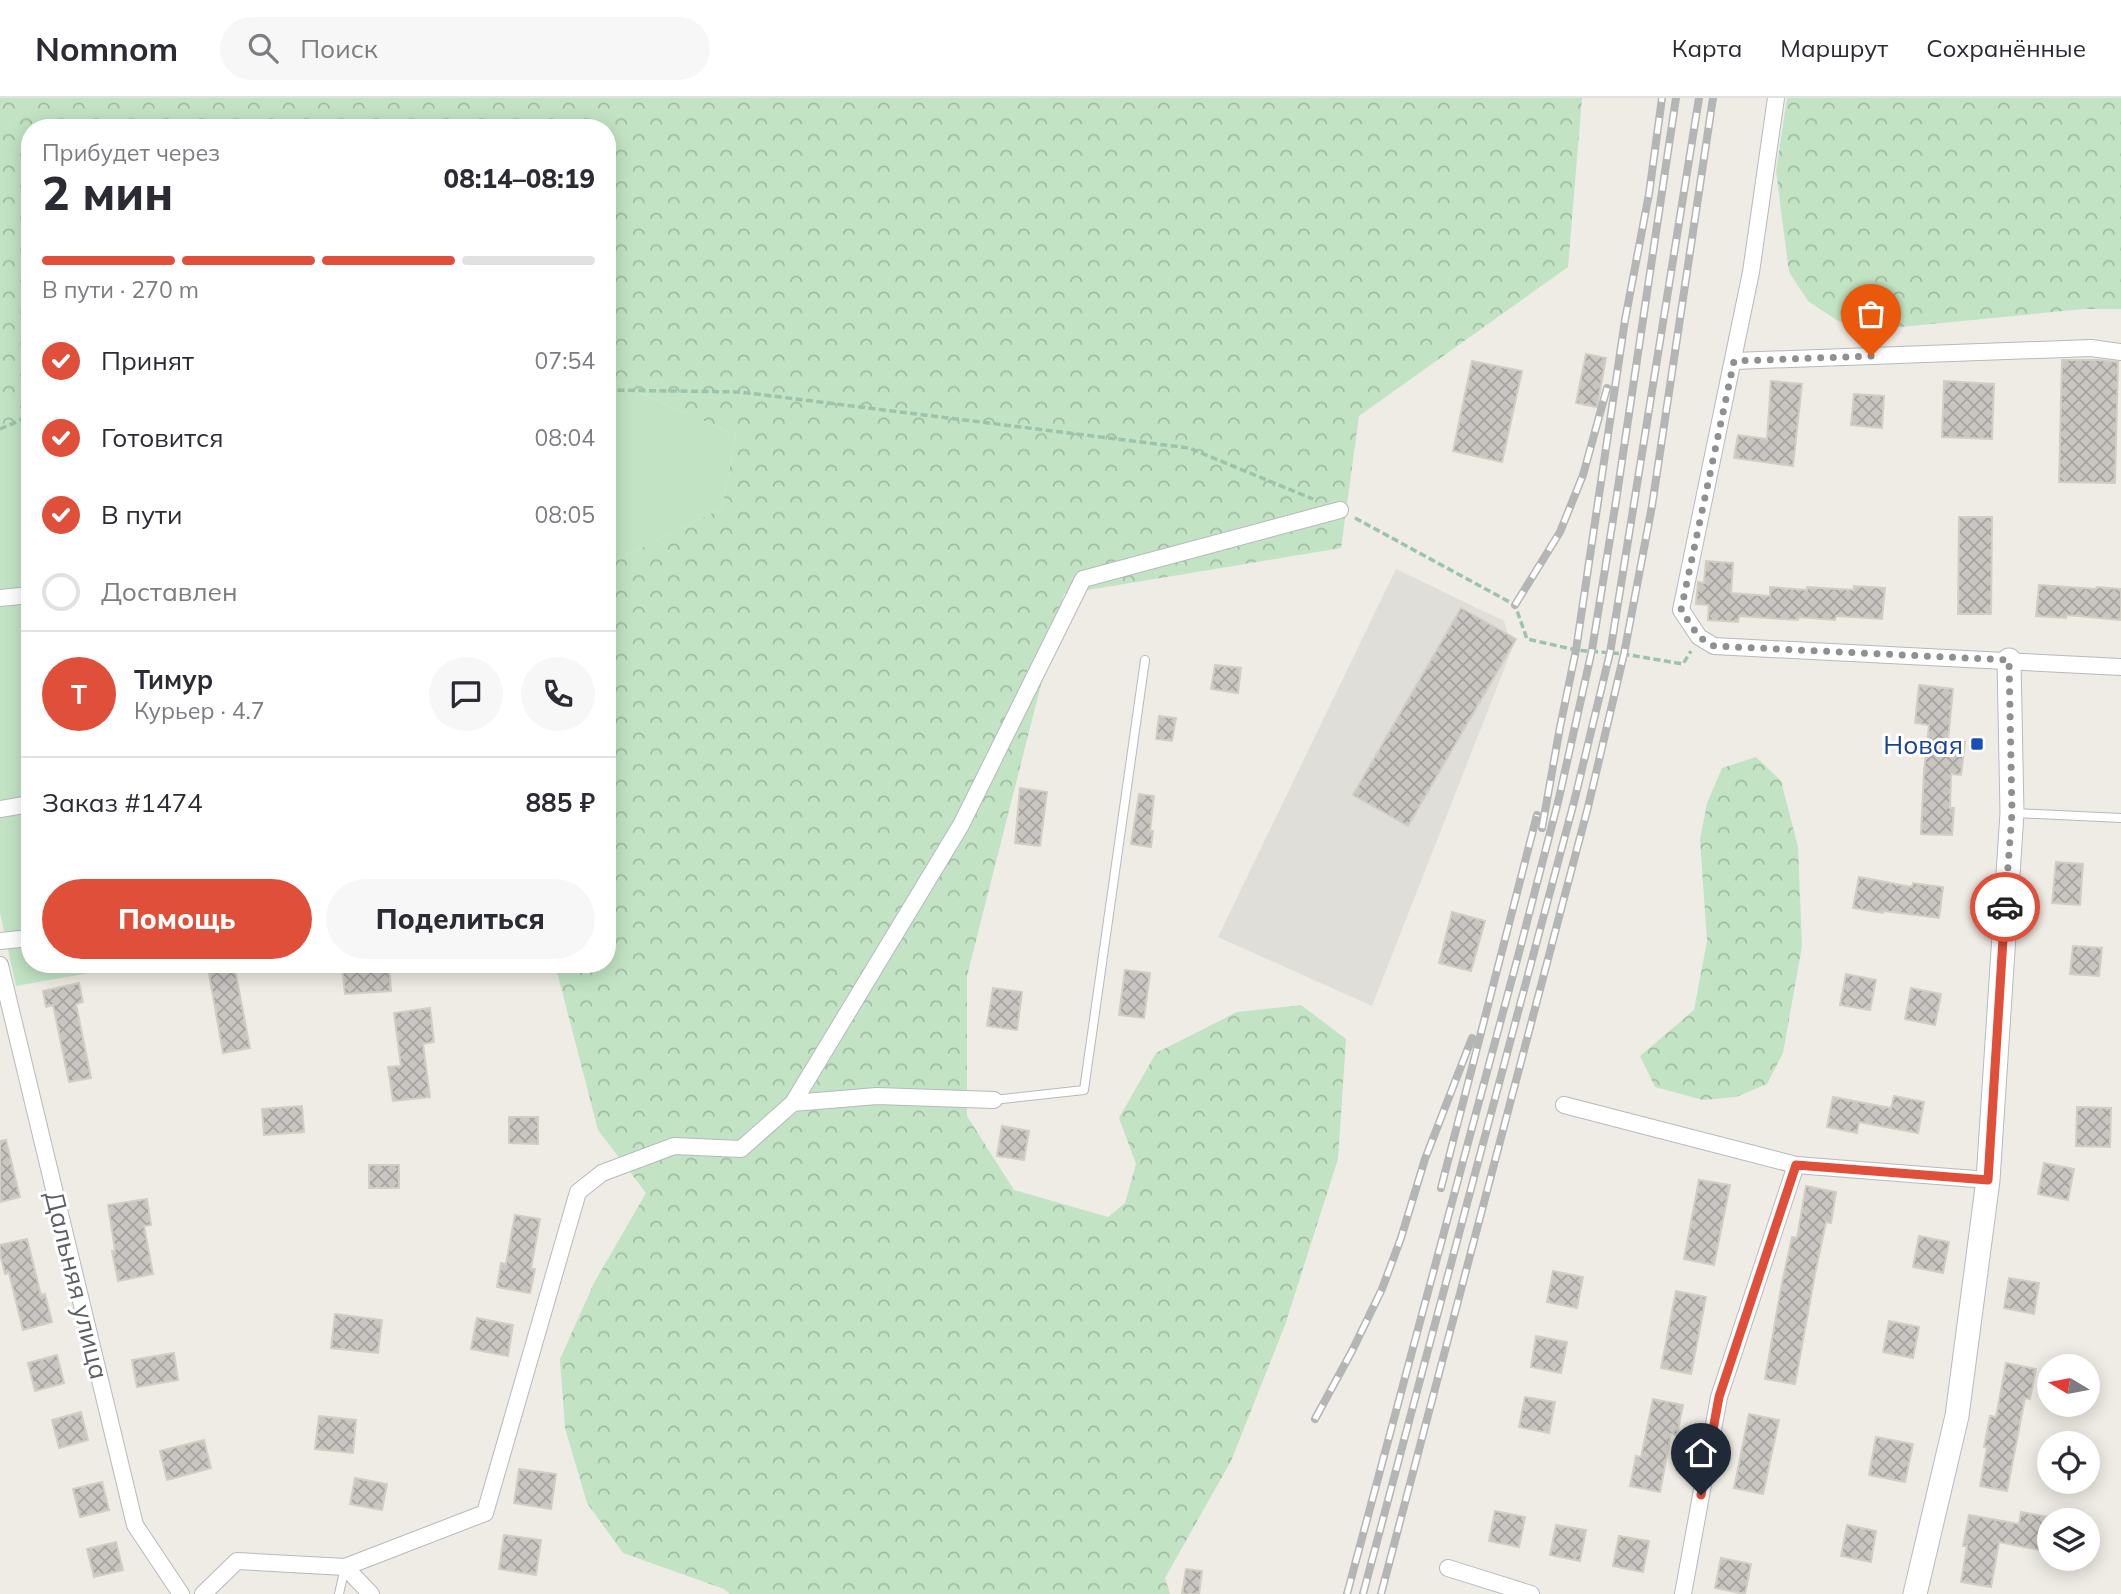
<!DOCTYPE html>
<html lang="ru">
<meta charset="utf-8">
<style>
:root{--surface:#fff;--page:#f7f7f7;--text:#2b2b33;--muted:#7c7c81;--line:#e1e1e2;--accent:#df4f39}
body{margin:0;font-family:Mulish,sans-serif;background:var(--page);color:var(--text);height:100vh;display:flex;flex-direction:column;font-size:26px;white-space:nowrap}
*{box-sizing:border-box;margin:0}
p{font-size:23px;color:var(--muted)}
.icon{flex:none;width:38px;height:38px;fill:none;stroke:currentColor;stroke-width:2;stroke-linecap:round;stroke-linejoin:round}
.map{position:relative;flex:1;overflow:hidden}
.panel{position:absolute;left:21px;top:21px;width:595px;height:854px;display:flex;flex-direction:column;background:var(--surface);border-radius:28px;box-shadow:0 4px 18px #0003}
.panel>*{flex:none}
.needle{width:46px;rotate:280deg}
.controls{position:absolute;left:2037px;top:1256px;display:grid;gap:14px}
.controls a{display:grid;place-items:center;width:63px;height:63px;border-radius:50%;background:var(--surface);box-shadow:0 4px 18px #0003;font-size:35px}
.pin{position:absolute;display:grid;place-items:center;width:60px;height:60px;color:#fff;margin:-72px -30px;border-radius:50% 50% 50% 0;rotate:-45deg;box-shadow:0 0 7px #0007}
.pin .icon{rotate:45deg}
.courier{position:absolute;display:grid;place-items:center;width:70px;height:70px;margin:-35px;border:5px solid #df4f39;border-radius:50%;background:#fff;color:#222;box-shadow:0 2px 9px #0007}
.summary em{font-style:normal;font-weight:800}
.summary div{display:flex;flex-direction:column-reverse}
.summary{display:flex;align-items:center;justify-content:space-between;height:119px;padding:0 21px}
h1{font-size:46px;font-weight:800;line-height:52px}
.bar{display:grid;grid-template-columns:repeat(4,1fr);gap:10px 7px;align-content:center;height:84px;padding:0 21px}
.bar i{height:9px;border-radius:5px;background:var(--line)}
.bar .selected{background:var(--accent)}
.bar p{grid-column:span 4}
.line{display:flex;align-items:center;gap:18px;padding:0 21px;border-top:2px solid var(--line)}
.line div{flex:1}
.round{display:grid;place-items:center;flex:none;width:74px;height:74px;border-radius:37px;background:var(--page)}
ol{padding:0 21px;list-style:none}
li{display:flex;align-items:center;gap:21px;height:77px}
li p{margin-inline-start:auto}
li .icon{padding:7px;border-radius:50%;background:var(--accent);color:#fff;stroke-width:4}
li:last-child{color:var(--muted)}
li i{width:38px;height:38px;border:4px solid var(--line);border-radius:50%}
.cta{display:flex;gap:14px;margin-top:auto;padding:14px 21px}
.cta a{flex:1;height:80px;border-radius:42px;background:var(--accent);color:#fff;font-size:28px;font-weight:800;line-height:80px;text-align:center}
.cta a+a{background:var(--page);color:var(--text)}
header{display:flex;align-items:center;gap:42px;box-sizing:border-box;height:98px;padding:0 35px;background:var(--surface);border-bottom:2px solid var(--line)}
header strong{font-size:33px}
nav{display:flex;gap:38px;margin-inline-start:auto;font-size:24px}
.search{width:490px;height:63px;background:var(--page);display:flex;align-items:center;gap:18px;box-sizing:border-box;padding:0 24px;border-radius:38px;color:var(--muted);font-size:26px}
.map>svg:first-child{display:block}
.industrial{fill:#dfded8}
.forest{fill:url(#forest-crowns)}
.green{fill:#c2e4c4}
.building{fill:url(#building-cross-hatch);stroke:#d2cec3;stroke-width:2}
.lines{fill:none;stroke-linecap:round;stroke-linejoin:round}
.lane-casing{stroke:#b6b9bd;stroke-width:10}
.street-casing{stroke:#b6b9bd;stroke-width:18}
.secondary-casing{stroke:#b7babf;stroke-width:25}
.path{stroke:#9cc4aa;stroke-width:3.5;stroke-dasharray:7 3.5;stroke-linecap:butt}
.lane{stroke:#fff;stroke-width:8}
.street{stroke:#fff;stroke-width:16}
.secondary{stroke:#fff;stroke-width:23}
.rail-casing{stroke:#b4b5b5;stroke-width:8}
.rail{stroke:#fff;stroke-width:5;stroke-dasharray:16;stroke-linecap:butt}
.done{stroke:#8f9091;stroke-width:7;stroke-dasharray:0 12.6}
.route{stroke:#df4f39;stroke-width:9}
.transit-dot{fill:#1a4fb4;stroke:#fff;stroke-width:2.5}
.labels{text-anchor:middle;dominant-baseline:central;stroke-width:6;stroke-linejoin:round;paint-order:stroke}
.transit-label{font-size:26px;fill:#164399;stroke:#fff;text-anchor:end}
.street-label{font-size:26px;fill:#5c5f64;stroke:#fff}
</style>
<header>
<strong>Nomnom</strong>
<div class="search"><svg class="icon" aria-label="search" viewBox="0 0 24 24"><circle cx="10" cy="10" r="6"/><path d="M15 15l6 6"/></svg>Поиск</div>
<nav><a>Карта</a><a>Маршрут</a><a>Сохранённые</a></nav>
</header>
<div class="map">
<svg width="2121" height="1496" viewBox="0 0 2121 1496">
<defs>
<pattern id="forest-crowns" width="20" height="18" patternUnits="userSpaceOnUse" patternTransform="scale(1.75)"><rect width="20" height="18" fill="#c2e4c4"/><path d="M2 6a3 3 0 1 1 6 0M12 15a3 3 0 1 1 6 0" fill="none" stroke="#a1bca3"/></pattern>
<pattern id="building-cross-hatch" width="8" height="8" patternUnits="userSpaceOnUse" patternTransform="scale(1.75)"><rect width="8" height="8" fill="#c9c6c1"/><path d="M0 0l8 8M0 8l8-8" fill="none" stroke="#a6a4a0"/></pattern>
</defs>
<rect width="100%" height="100%" fill="#eeece4"/>
<!-- industrial -->
<path class="industrial" d="M1396,471L1504,523L1512,551L1372,908L1218,839Z"/>
<!-- forest -->
<g class="forest">
<path d="M0,0H1582L1568,169L1359,318L1341,450L1064,496L967,878V1018L1014,1092L1108,1119L1125,1105L1136,1066L1119,1020L1156,955L1237,914L1301,907L1346,941L1338,1061L1285,1227L1231,1363L1165,1480L1170,1496H730L724,1491L623,1455L587,1405L565,1330L560,1261L594,1185L646,1095L598,1032L555,866H607V467L722,410L736,337L613,283H607V30H30V320L0,328Z"/>
<path d="M1787,0H2121V211H2084L1870,232L1838,223L1808,203L1789,174L1776,73Z"/>
<path d="M1756,659L1781,683L1798,749L1802,848L1783,955L1767,986L1736,999L1703,1002L1655,989L1640,958L1694,912L1707,843L1700,742L1707,705L1722,670Z"/>
</g>
<!-- green -->
<g class="green">
<path d="M607,283H613L736,337L722,410L607,467Z"/>
<path d="M30,320V866H140L16,888L0,815V328Z"/>
</g>
<!-- building -->
<g class="building">
<path d="M1586,256L1606,260L1597,309L1576,305Z"/>
<path d="M2062,262H2099L2118,264L2115,385L2059,384Z"/>
<path d="M1472,263L1522,273L1502,364L1453,353Z"/>
<path d="M1771,283L1802,286L1793,368L1734,360L1738,337L1767,341Z"/>
<path d="M1944,283L1994,286L1992,341L1942,339Z"/>
<path d="M1854,296L1884,298L1882,330L1851,327Z"/>
<path d="M1959,419H1992L1991,516H1958Z"/>
<path d="M1706,463L1733,465L1731,495L1770,498V489L1807,492V489L1854,492V488L1885,490L1882,521L1836,518L1835,522L1799,519L1798,522L1739,518L1738,524L1708,522L1709,507L1696,506L1698,484L1704,485Z"/>
<path d="M2039,487L2096,491L2097,489L2121,491V522L2067,517L2066,520L2036,518Z"/>
<path d="M1461,510L1516,541L1408,728L1353,697Z"/>
<path d="M1215,567L1241,570L1238,595L1211,591Z"/>
<path d="M1919,587L1953,591L1948,643L1965,644L1961,677L1951,676L1950,710H1954L1952,737L1921,736L1924,673L1929,627L1915,625Z"/>
<path d="M1159,618L1176,620L1172,643L1156,641Z"/>
<path d="M1020,690L1047,694L1040,748L1015,745Z"/>
<path d="M1139,696L1154,698L1150,733H1153L1151,749L1131,746Z"/>
<path d="M2056,764L2083,766L2080,807L2052,805Z"/>
<path d="M1859,779L1912,789L1913,785L1943,789L1939,820L1884,813L1883,815L1853,810Z"/>
<path d="M1452,814L1485,823L1471,873L1439,865Z"/>
<path d="M2073,848L2102,850L2099,878L2070,876Z"/>
<path d="M226,866H234L250,950L223,955L208,870Z"/>
<path d="M361,866H389L391,893L345,896L342,868Z"/>
<path d="M1125,872L1150,875L1144,920L1119,917Z"/>
<path d="M1846,876L1876,882L1870,912L1840,907Z"/>
<path d="M79,885L83,904L76,906L91,980L69,984L53,907L46,909L43,893Z"/>
<path d="M993,890L1022,894L1017,932L987,928Z"/>
<path d="M1911,890L1941,896L1935,927L1905,921Z"/>
<path d="M430,910L434,944L423,946L430,999L393,1003L388,969L401,968L394,915Z"/>
<path d="M1894,998L1924,1004L1918,1035L1859,1024L1857,1035L1827,1029L1833,999L1891,1010Z"/>
<path d="M302,1008L304,1034L264,1037L262,1011Z"/>
<path d="M2077,1009L2111,1010L2110,1049L2076,1048Z"/>
<path d="M509,1019H538V1046L509,1045Z"/>
<path d="M1002,1028L1029,1033L1024,1062L997,1058Z"/>
<path d="M6,1042L20,1099L0,1104V1043Z"/>
<path d="M2044,1065L2074,1071L2068,1102L2038,1096Z"/>
<rect x="369" y="1067" width="30" height="23"/>
<path d="M1699,1082L1730,1087L1714,1167L1684,1161Z"/>
<path d="M1806,1088L1836,1094L1831,1125L1826,1124L1815,1176L1795,1286L1765,1281L1781,1190L1792,1139L1797,1140Z"/>
<path d="M147,1101L151,1127L144,1128L153,1176L118,1183L112,1153L115,1152L108,1107Z"/>
<path d="M515,1117L540,1121L531,1171H535L530,1195L497,1189L501,1165L506,1166Z"/>
<path d="M1919,1138L1949,1144L1943,1175L1913,1169Z"/>
<path d="M27,1141L41,1197L45,1196L52,1224L23,1232L9,1175L5,1176L0,1156V1147Z"/>
<path d="M1553,1173L1583,1179L1577,1210L1547,1204Z"/>
<path d="M2009,1180L2039,1185L2034,1216L2004,1210Z"/>
<path d="M1676,1193L1706,1199L1691,1276L1661,1270Z"/>
<path d="M335,1216L382,1222L378,1255L331,1250Z"/>
<path d="M477,1220L513,1227L508,1258L471,1251Z"/>
<path d="M1889,1223L1919,1229L1913,1260L1883,1254Z"/>
<path d="M1536,1238L1567,1244L1561,1275L1531,1269Z"/>
<path d="M174,1255L178,1282L137,1289L132,1262Z"/>
<path d="M57,1257L64,1285L35,1293L28,1265Z"/>
<path d="M2006,1265L2036,1271L2030,1301L2025,1300L2007,1393L1980,1388L1987,1349H1984L1990,1318L1996,1319Z"/>
<path d="M1525,1299L1555,1304L1549,1335L1519,1329Z"/>
<path d="M1653,1301L1683,1307L1677,1337L1671,1336L1660,1394L1630,1388L1636,1358L1641,1359Z"/>
<path d="M81,1314L88,1342L59,1350L52,1322Z"/>
<path d="M1749,1316L1779,1322L1763,1396L1734,1390Z"/>
<path d="M319,1318L356,1322L353,1355L315,1351Z"/>
<path d="M1876,1339L1913,1346L1905,1384L1869,1377Z"/>
<path d="M204,1342L211,1370L167,1382L160,1353Z"/>
<path d="M519,1371L556,1376L551,1411L514,1405Z"/>
<path d="M355,1380L387,1386L382,1412L350,1406Z"/>
<path d="M102,1384L109,1412L80,1419L73,1391Z"/>
<path d="M1495,1413L1525,1419L1519,1449L1489,1443Z"/>
<path d="M2021,1414L2049,1419V1454L1999,1444L1991,1489L1961,1484L1967,1448H1963L1969,1417L2019,1426Z"/>
<path d="M1556,1427L1586,1432L1580,1463L1550,1457Z"/>
<path d="M1847,1427L1876,1433L1871,1464L1841,1458Z"/>
<path d="M504,1437L541,1442L536,1477L499,1471Z"/>
<path d="M1619,1438L1649,1443L1643,1474L1613,1468Z"/>
<path d="M116,1444L123,1472L94,1479L87,1451Z"/>
<path d="M1721,1460L1751,1466L1745,1496L1715,1490Z"/>
<path d="M1186,1471L1202,1473L1199,1496H1182Z"/>
</g>
<g class="lines">
<!-- lane casing -->
<g class="lane-casing">
<g id="lane">
<path d="M2015,715L2121,720"/>
<path d="M994,1002L1084,992L1145,562"/>
<path d="M339,1496L345,1469"/>
</g>
</g>
<!-- street casing -->
<g class="street-casing">
<g id="street">
<path d="M1776,0L1751,174L1681,512L1699,539L1714,548L2121,569"/>
<path d="M1734,263L2091,250L2121,254"/>
<path d="M0,500L30,497"/>
<path d="M0,711L30,706"/>
<path d="M0,843L30,840"/>
<path d="M0,867L135,1427L181,1496"/>
<path d="M793,1005L961,727L1083,481L1340,412"/>
<path d="M1564,1007L1796,1067L1988,1082"/>
<path d="M1448,1470L1531,1496"/>
<path d="M203,1496L237,1463L345,1469"/>
<path d="M371,1496L345,1469L485,1415L578,1094L602,1075L674,1048L741,1051L793,1005L877,998L994,1002"/>
<path d="M1683,1496L1719,1299L1796,1067"/>
</g>
</g>
<!-- secondary casing -->
<g class="secondary-casing">
<path id="secondary" d="M1915,1496L1957,1318L1988,1082L2012,715L2009,562"/>
</g>
<!-- path -->
<g class="path">
<path d="M607,292L740,294L1189,350L1313,401"/>
<path d="M0,331L30,318"/>
<path d="M1355,420L1515,507L1527,541L1576,552L1624,556L1683,566L1691,553"/>
</g>
<!-- lane -->
<use href="#lane" class="lane"/>
<!-- street -->
<use href="#street" class="street"/>
<!-- secondary -->
<use href="#secondary" class="secondary"/>
<!-- rail casing -->
<g class="rail-casing">
<g id="rail">
<path d="M1515,507L1560,434L1583,377L1607,290"/>
<path d="M1542,730L1560,629L1576,552L1625,222L1649,96L1662,0"/>
<path d="M1441,1090L1537,717"/>
<path d="M1315,1321L1352,1253L1382,1191L1401,1140L1425,1061L1472,940"/>
<path d="M1347,1496L1521,847L1559,700L1592,552L1616,403L1676,0"/>
<path d="M1363,1496L1574,704L1610,555L1699,0"/>
<path d="M1381,1496L1588,709L1624,556L1652,408L1713,0"/>
</g>
</g>
<!-- rail -->
<use href="#rail" class="rail"/>
</g>
<g class="lines">
<!-- done -->
<path class="done" d="M1871,258L1734,263L1681,512L1699,539L1714,548L2009,562L2012,715L2005,809"/>
<!-- route -->
<path class="route" d="M1701,1397L1719,1299L1796,1067L1988,1082L2005,809"/>
</g>
<!-- markers -->
<rect class="transit-dot" x="1970" y="639" width="14" height="14" rx="3.5"/>
<g class="labels">
<!-- transit labels -->
<g class="transit-label">
<text x="1963" y="646">Новая</text>
</g>
<!-- street labels -->
<g class="street-label">
<text transform="translate(77 1187) rotate(76)">Дальняя улица</text>
</g>
</g>
</svg>
<div class="controls">
<a><svg class="needle" viewBox="-14 -14 28 28"><path d="M0-13l5 13h-10z" fill="#e53935"/><path d="M0 13l5-13h-10z" fill="#7c7c81"/></svg></a>
<a><svg class="icon" aria-label="locate" viewBox="0 0 24 24"><circle cx="12" cy="12" r="6"/><path d="M12 2v4M12 18v4M2 12h4M18 12h4"/></svg></a>
<a><svg class="icon" aria-label="layers" viewBox="0 0 24 24"><path d="M12 4l9 5-9 5-9-5zM3 14l9 5 9-5"/></svg></a>
</div>
<div class="pin" style="left:1871px;top:258px;background:#ea580c"><svg class="icon" aria-label="bag" viewBox="0 0 24 24"><path d="M5 8h14l-1 12H6zM9 8a3 3 0 0 1 6 0"/></svg></div>
<div class="pin" style="left:1701px;top:1397px;background:#1f2937"><svg class="icon" aria-label="home" viewBox="0 0 24 24"><path d="M3 11l9-7 9 7M6 9v11h12V9"/></svg></div>
<div class="courier" style="left:2005px;top:809px"><svg class="icon" aria-label="car" viewBox="0 0 24 24"><path d="M5 17H2v-5l4-1 3-4h7l3 4 3 1v5h-3M9 17h6M6 11h13"/><circle cx="7" cy="17" r="2"/><circle cx="17" cy="17" r="2"/></svg></div>
<section class="panel">
<div class="summary"><div><h1>2 мин</h1><p>Прибудет через</p></div><em>08:14–08:19</em></div>
<div class="bar"><i class="selected"></i><i class="selected"></i><i class="selected"></i><i></i><p>В пути · 270 m</p></div>
<ol>
<li><svg class="icon" aria-label="check" viewBox="0 0 24 24"><path d="M5 12l5 5 9-10"/></svg>Принят<p>07:54</p></li>
<li><svg class="icon" aria-label="check" viewBox="0 0 24 24"><path d="M5 12l5 5 9-10"/></svg>Готовится<p>08:04</p></li>
<li><svg class="icon" aria-label="check" viewBox="0 0 24 24"><path d="M5 12l5 5 9-10"/></svg>В пути<p>08:05</p></li>
<li><i></i>Доставлен</li>
</ol>
<div class="line" style="height:126px"><b class="round" style="background:var(--accent);color:#fff">Т</b><div><b>Тимур</b><p>Курьер · 4.7</p></div><a class="round"><svg class="icon" aria-label="chat" viewBox="0 0 24 24"><path d="M4 5h16v11H9l-5 4z"/></svg></a><a class="round"><svg class="icon" aria-label="phone" viewBox="0 0 24 24"><path d="M5 4h4l2 5-3 2q2 4 5 5l2-3 5 2v4C11 20 4 13 5 4z"/></svg></a></div>
<div class="line" style="height:91px"><div>Заказ #1474</div><b>885 ₽</b></div>
<div class="cta"><a>Помощь</a><a>Поделиться</a></div>
</section>
</div>
